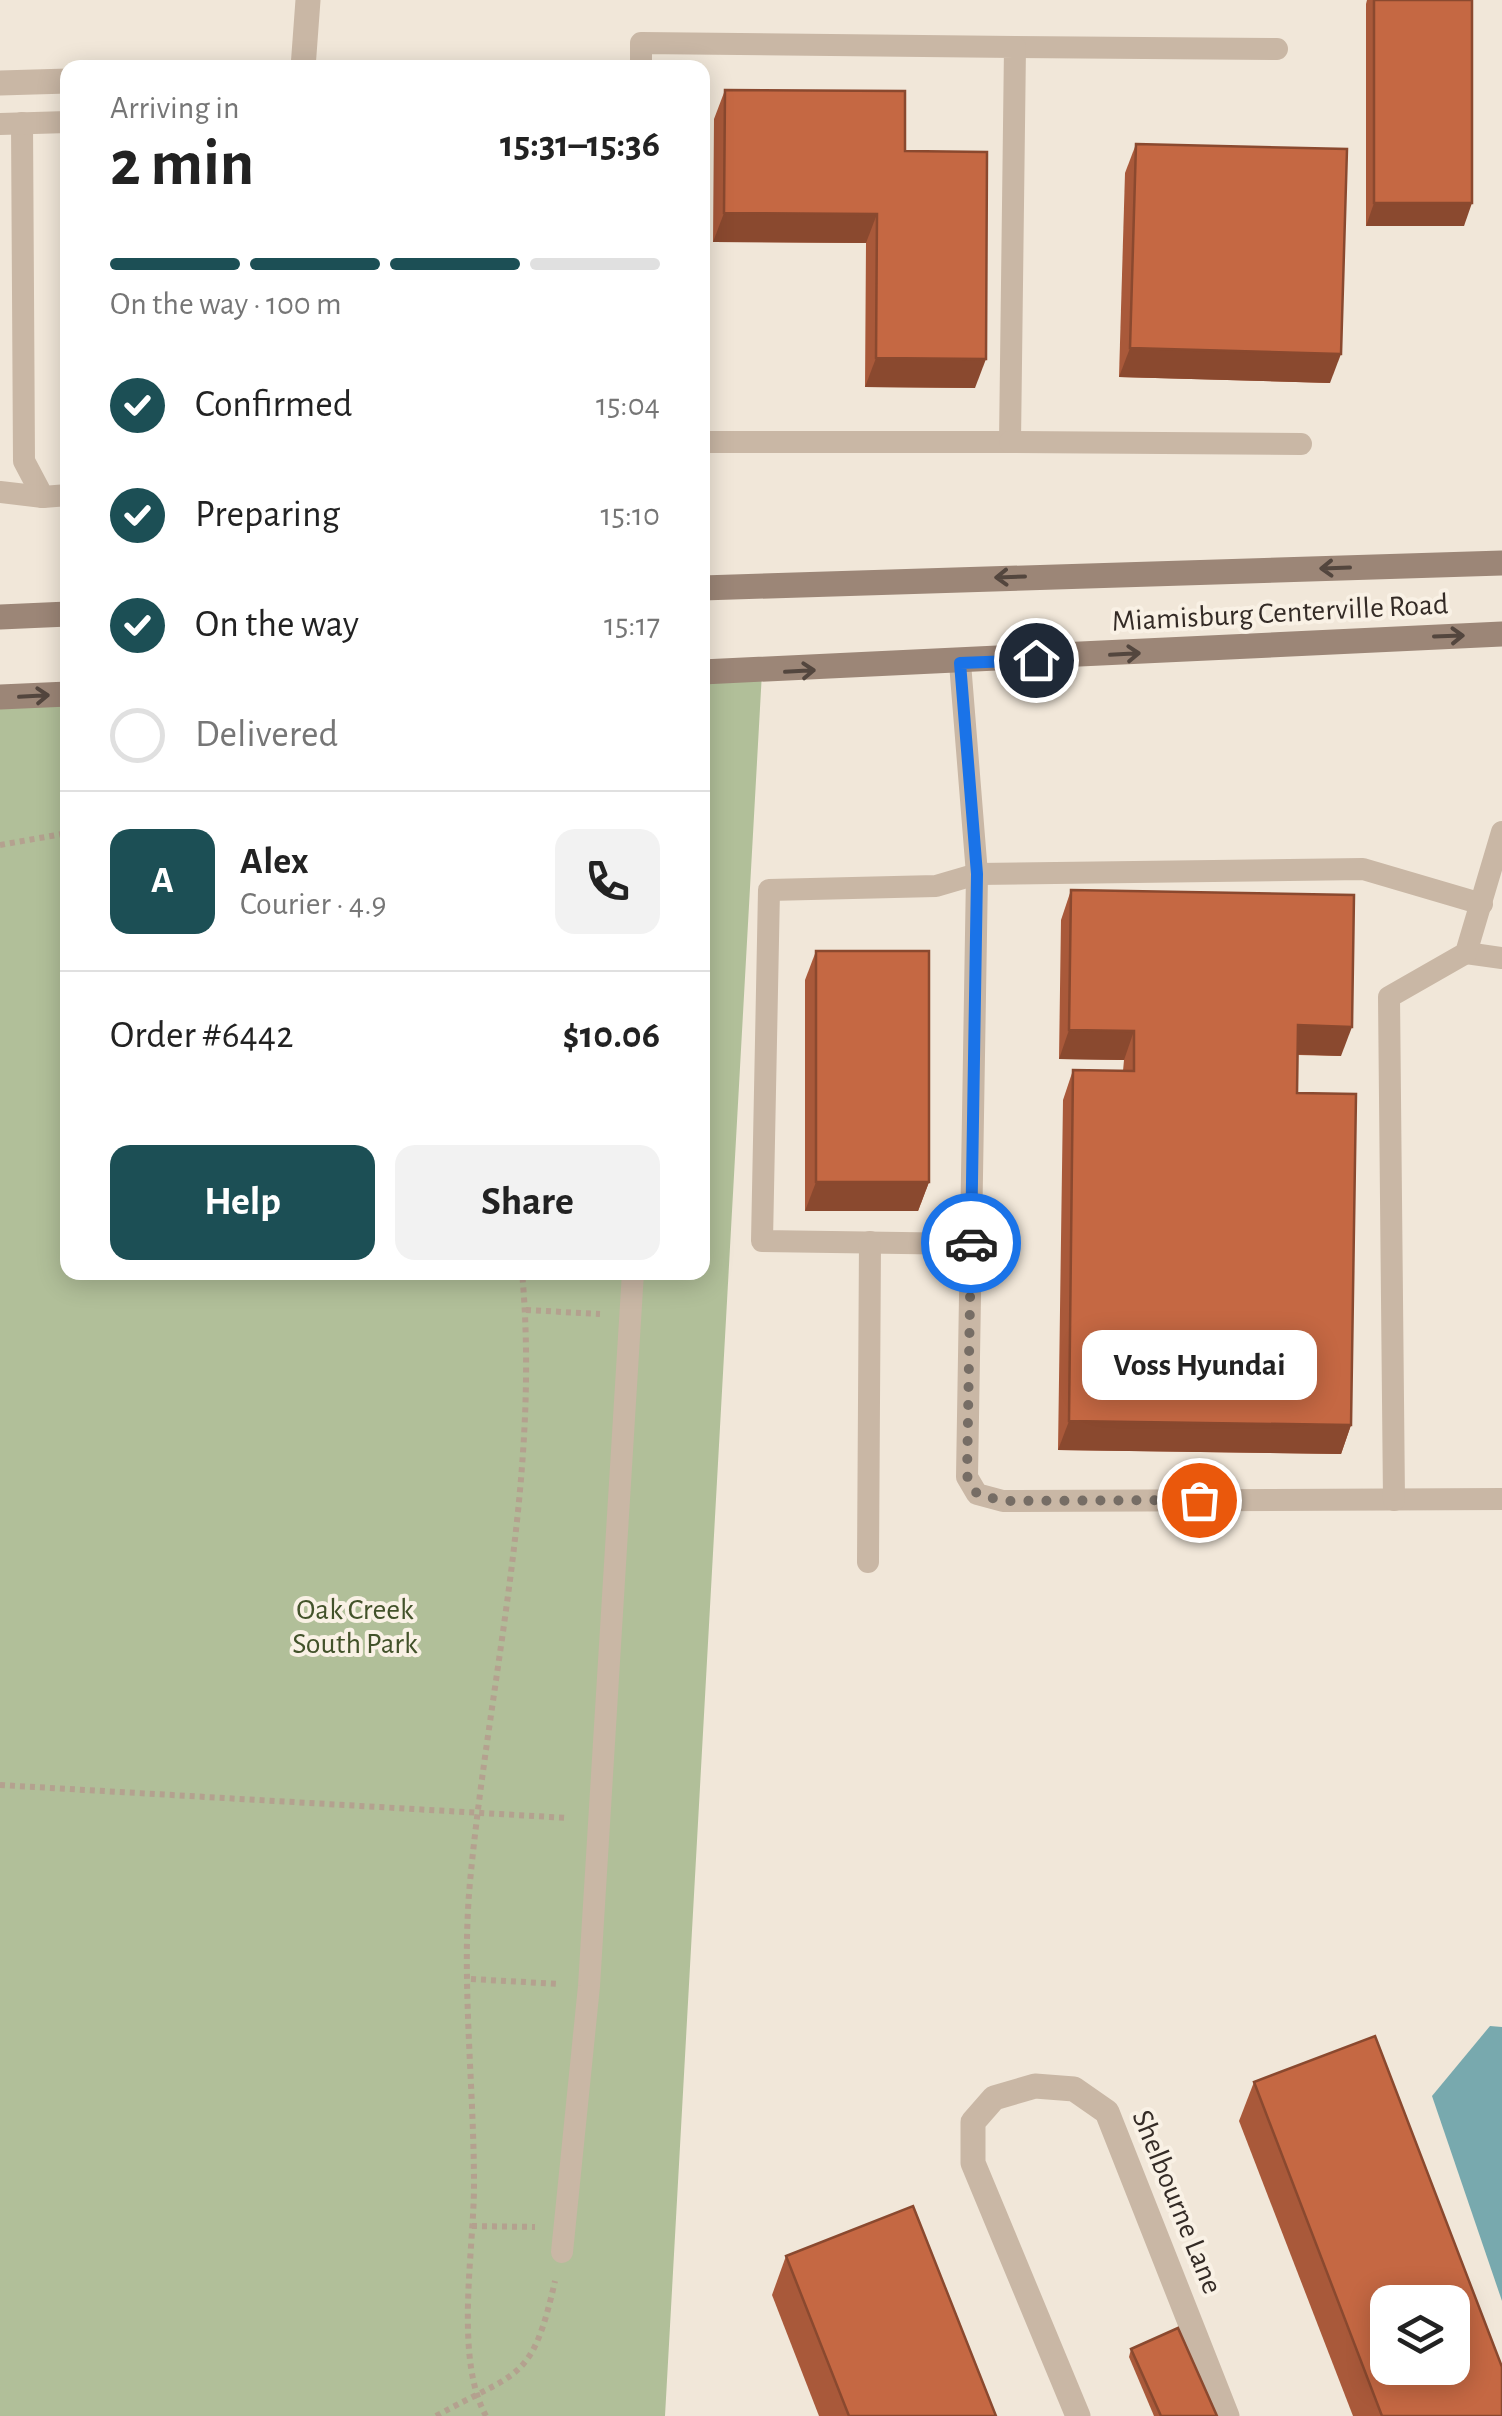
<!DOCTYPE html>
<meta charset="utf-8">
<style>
:root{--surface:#fff;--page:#f2f2f2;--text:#222;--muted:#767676;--line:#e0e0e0;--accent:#1c4f55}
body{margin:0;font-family:"Alegreya Sans",sans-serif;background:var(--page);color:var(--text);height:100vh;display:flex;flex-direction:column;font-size:38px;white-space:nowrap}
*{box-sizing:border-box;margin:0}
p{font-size:32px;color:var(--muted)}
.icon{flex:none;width:55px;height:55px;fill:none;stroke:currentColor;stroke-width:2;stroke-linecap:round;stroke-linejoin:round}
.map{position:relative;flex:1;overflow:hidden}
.drawer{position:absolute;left:60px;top:60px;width:650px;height:1220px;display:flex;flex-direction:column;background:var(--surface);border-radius:20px;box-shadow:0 5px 25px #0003}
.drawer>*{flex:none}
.fabs{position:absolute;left:1370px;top:2285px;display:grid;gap:20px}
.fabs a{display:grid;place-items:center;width:100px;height:100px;border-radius:20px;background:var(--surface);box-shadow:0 5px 25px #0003;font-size:50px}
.pin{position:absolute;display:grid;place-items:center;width:85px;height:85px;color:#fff;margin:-42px;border:5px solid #fff;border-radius:50%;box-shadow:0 2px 10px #0007}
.courier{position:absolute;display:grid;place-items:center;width:100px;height:100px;margin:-50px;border:8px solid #1a73e8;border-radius:50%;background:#fff;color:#222;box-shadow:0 2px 12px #0007}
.bubble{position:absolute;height:70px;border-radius:20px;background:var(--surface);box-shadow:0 5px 25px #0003;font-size:32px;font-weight:700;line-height:70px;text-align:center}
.overview em{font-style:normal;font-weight:700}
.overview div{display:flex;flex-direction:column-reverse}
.overview{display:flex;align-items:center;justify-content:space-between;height:170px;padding:0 50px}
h1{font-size:65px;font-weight:700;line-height:75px}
.bar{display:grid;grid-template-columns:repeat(4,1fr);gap:15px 10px;align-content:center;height:120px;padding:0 50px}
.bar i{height:12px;border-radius:8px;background:var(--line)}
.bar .selected{background:var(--accent)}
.bar p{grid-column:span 4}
.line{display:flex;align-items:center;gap:25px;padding:0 50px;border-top:2px solid var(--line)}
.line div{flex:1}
.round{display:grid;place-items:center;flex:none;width:105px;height:105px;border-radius:20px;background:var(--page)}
ol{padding:0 50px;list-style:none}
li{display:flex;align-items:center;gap:30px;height:110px}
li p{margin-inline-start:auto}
li .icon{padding:10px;border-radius:50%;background:var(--accent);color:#fff;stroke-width:4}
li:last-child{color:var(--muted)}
li i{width:55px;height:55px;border:5px solid var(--line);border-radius:50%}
.cta{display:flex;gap:20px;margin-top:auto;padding:20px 50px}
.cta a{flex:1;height:115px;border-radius:20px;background:var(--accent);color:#fff;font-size:40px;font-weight:700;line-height:115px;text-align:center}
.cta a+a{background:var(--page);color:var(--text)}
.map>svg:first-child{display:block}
.green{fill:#b1bf99}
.water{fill:#78a9ae}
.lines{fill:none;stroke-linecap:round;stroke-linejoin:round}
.path{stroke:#b4a18f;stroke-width:6;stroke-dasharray:5 5;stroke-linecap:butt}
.service{stroke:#c9b7a5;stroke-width:22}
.minor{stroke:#c9b7a5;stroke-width:25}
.secondary{stroke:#9c8677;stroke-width:25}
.wall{fill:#a9593a}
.shaded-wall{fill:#8a492f}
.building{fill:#c56843;stroke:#8a492f;stroke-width:2.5;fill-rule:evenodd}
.oneway{stroke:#53463e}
.done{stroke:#766d65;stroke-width:10;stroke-dasharray:0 18}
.route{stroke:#1a73e8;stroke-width:12}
.labels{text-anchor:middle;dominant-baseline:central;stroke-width:8;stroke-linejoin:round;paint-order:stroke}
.street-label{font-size:30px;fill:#342b26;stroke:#f9f1e5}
.park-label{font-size:30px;fill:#42522a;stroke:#f9f1e5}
</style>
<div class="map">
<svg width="1502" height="2416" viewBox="0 0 1502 2416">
<rect width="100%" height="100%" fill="#f1e7d9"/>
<!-- green -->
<path class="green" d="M703,672H762L665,2416H0V697L67,694L68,1272H702Z"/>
<!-- water -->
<path class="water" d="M1490,2026L1502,2027V2301L1432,2096Z"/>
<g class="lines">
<!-- path -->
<g class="path">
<path d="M0,845L68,833"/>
<path d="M526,1310L600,1314"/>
<path d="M0,1785L568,1818"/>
<path d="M471,1979L559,1984"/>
<path d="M472,2226L535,2227"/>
<path d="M436,2416C520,2370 532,2382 555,2281"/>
<path d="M486,2416C454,2358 474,2251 474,2185C474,2086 461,1980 470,1882C489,1679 541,1478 522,1272"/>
</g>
<!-- service -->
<g class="service">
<path d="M1015,47L1277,49"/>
<path d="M641,68V43L1015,47L1010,442H702"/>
<path d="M22,123L24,461L43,497L68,495"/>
<path d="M0,124L68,122"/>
<path d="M1010,442L1301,444"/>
<path d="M0,492L43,497"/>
<path d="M960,663L977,874L967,1477L977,1494L1003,1501L1502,1499"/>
<path d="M1466,953L1502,958"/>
<path d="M971,1244L762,1241L769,890L936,886L977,874L1363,869L1482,904"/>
<path d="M1394,1500L1389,997L1466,953L1502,832"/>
<path d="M868,1562L870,1242"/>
<path d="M562,2252L589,1986L633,1272"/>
</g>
<!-- minor -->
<g class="minor">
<path d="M303,68L308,0"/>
<path d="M0,83L68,81"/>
<path d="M1078,2416L973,2163V2122L994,2098L1035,2086L1074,2089L1107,2112L1227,2416"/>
</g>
<!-- secondary -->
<g class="secondary">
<path d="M702,588L1502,563"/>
<path d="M0,617L68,614"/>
<path d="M702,672L1502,634"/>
<path d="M0,697L68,694"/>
</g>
</g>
<!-- wall -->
<g class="wall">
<path d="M1367,0H1472L1464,226H1366V4Z"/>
<path d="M725,90L905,151L975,388L865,387L866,243L713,242L714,119Z"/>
<path d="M1136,144L1330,383L1119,377L1125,173Z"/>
<path d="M1071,890L1341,1056L1298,1055L1297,1093L1351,1425L1341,1454L1058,1450L1063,1100L1073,1070L1123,1071L1124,1060L1059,1059L1061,920Z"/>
<path d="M816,951L929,1182L918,1211H805V980Z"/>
<path d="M1254,2082L1502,2416H1353L1239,2121Z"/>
<path d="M786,2256L996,2416H819L772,2295Z"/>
<path d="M1131,2349L1217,2416H1154L1129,2357Z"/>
</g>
<!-- shaded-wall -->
<g class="shaded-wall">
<path d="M1374,203H1472L1464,226H1366Z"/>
<path d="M724,213L877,214L866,243L713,242Z"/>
<path d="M1130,348L1341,354L1330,383L1119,377Z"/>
<path d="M876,358L986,359L975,388L865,387Z"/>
<path d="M1298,1025L1352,1027L1341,1056L1288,1054Z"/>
<path d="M1069,1030L1134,1031L1124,1060L1059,1059Z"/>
<path d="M816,1182H929L918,1211H805Z"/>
<path d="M1069,1421L1351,1425L1341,1454L1058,1450Z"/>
</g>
<!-- building -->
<g class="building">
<rect x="1374" y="0" width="98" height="203"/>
<path d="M725,90L905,91V151L987,152L986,359L876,358L877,214L724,213Z"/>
<path d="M1136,144L1347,149L1341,354L1130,348Z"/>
<path d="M1071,890L1354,895L1352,1027L1298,1025L1297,1093L1356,1094L1351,1425L1069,1421L1073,1070L1134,1071V1031L1069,1030Z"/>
<rect x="816" y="951" width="113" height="231"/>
<path d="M1375,2036L1502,2367V2416H1382L1254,2082ZM1388,2302H1452V2368H1388Z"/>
<path d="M913,2206L996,2416H849L786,2256Z"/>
<path d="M1178,2328L1217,2416H1161L1131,2349Z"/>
</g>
<!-- one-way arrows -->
<defs><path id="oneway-shaft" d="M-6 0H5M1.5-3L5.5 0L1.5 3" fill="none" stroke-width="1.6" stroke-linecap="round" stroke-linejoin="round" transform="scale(2.5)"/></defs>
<g class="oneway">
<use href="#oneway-shaft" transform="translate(1335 568) rotate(178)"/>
<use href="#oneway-shaft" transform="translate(1010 577) rotate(178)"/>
<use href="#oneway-shaft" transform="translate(1449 636) rotate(-2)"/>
<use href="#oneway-shaft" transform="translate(1125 654) rotate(-3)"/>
<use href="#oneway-shaft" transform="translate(800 671) rotate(-3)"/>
<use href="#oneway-shaft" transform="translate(34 696) rotate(-3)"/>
</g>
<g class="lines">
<!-- done -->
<path class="done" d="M971,1243L967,1476L977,1494L1003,1501L1199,1500"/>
<!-- route -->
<path class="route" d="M971,1243L977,874L960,663L1036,660"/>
</g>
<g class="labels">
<!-- street labels -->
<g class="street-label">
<text transform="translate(1280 613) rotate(-3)">Miamisburg Centerville Road</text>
<text transform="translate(1177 2202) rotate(68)">Shelbourne Lane</text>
</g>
<!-- park labels -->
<g class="park-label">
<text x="355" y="1610">Oak Creek<tspan x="355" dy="34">South Park</tspan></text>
</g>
</g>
</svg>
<div class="fabs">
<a><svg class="icon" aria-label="layers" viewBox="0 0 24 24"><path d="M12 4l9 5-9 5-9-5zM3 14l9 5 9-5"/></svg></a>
</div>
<div class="pin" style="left:1199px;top:1500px;background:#ea580c"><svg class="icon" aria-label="bag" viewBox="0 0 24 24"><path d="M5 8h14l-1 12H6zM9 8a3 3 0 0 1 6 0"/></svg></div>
<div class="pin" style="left:1036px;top:660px;background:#1f2937"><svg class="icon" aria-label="home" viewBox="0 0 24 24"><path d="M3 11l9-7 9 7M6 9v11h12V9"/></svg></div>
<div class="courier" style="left:971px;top:1243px"><svg class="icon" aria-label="car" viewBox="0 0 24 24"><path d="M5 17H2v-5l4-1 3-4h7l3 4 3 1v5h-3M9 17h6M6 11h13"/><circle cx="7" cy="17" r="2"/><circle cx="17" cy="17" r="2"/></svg></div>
<div class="bubble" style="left:1082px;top:1330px;width:235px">Voss Hyundai</div>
<section class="drawer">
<div class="overview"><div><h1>2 min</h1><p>Arriving in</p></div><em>15:31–15:36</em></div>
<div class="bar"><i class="selected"></i><i class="selected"></i><i class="selected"></i><i></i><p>On the way · 100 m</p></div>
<ol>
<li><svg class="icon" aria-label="check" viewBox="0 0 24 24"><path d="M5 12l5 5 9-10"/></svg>Confirmed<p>15:04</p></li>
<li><svg class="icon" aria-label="check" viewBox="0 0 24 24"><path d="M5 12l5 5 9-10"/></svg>Preparing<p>15:10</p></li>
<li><svg class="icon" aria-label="check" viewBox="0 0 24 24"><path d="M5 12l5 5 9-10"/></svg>On the way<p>15:17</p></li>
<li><i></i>Delivered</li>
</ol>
<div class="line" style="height:180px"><b class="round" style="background:var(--accent);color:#fff">A</b><div><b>Alex</b><p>Courier · 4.9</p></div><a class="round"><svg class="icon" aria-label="phone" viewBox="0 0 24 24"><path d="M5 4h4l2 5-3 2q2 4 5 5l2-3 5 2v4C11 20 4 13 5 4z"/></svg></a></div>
<div class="line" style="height:130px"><div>Order #6442</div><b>$10.06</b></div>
<div class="cta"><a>Help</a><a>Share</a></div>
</section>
</div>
